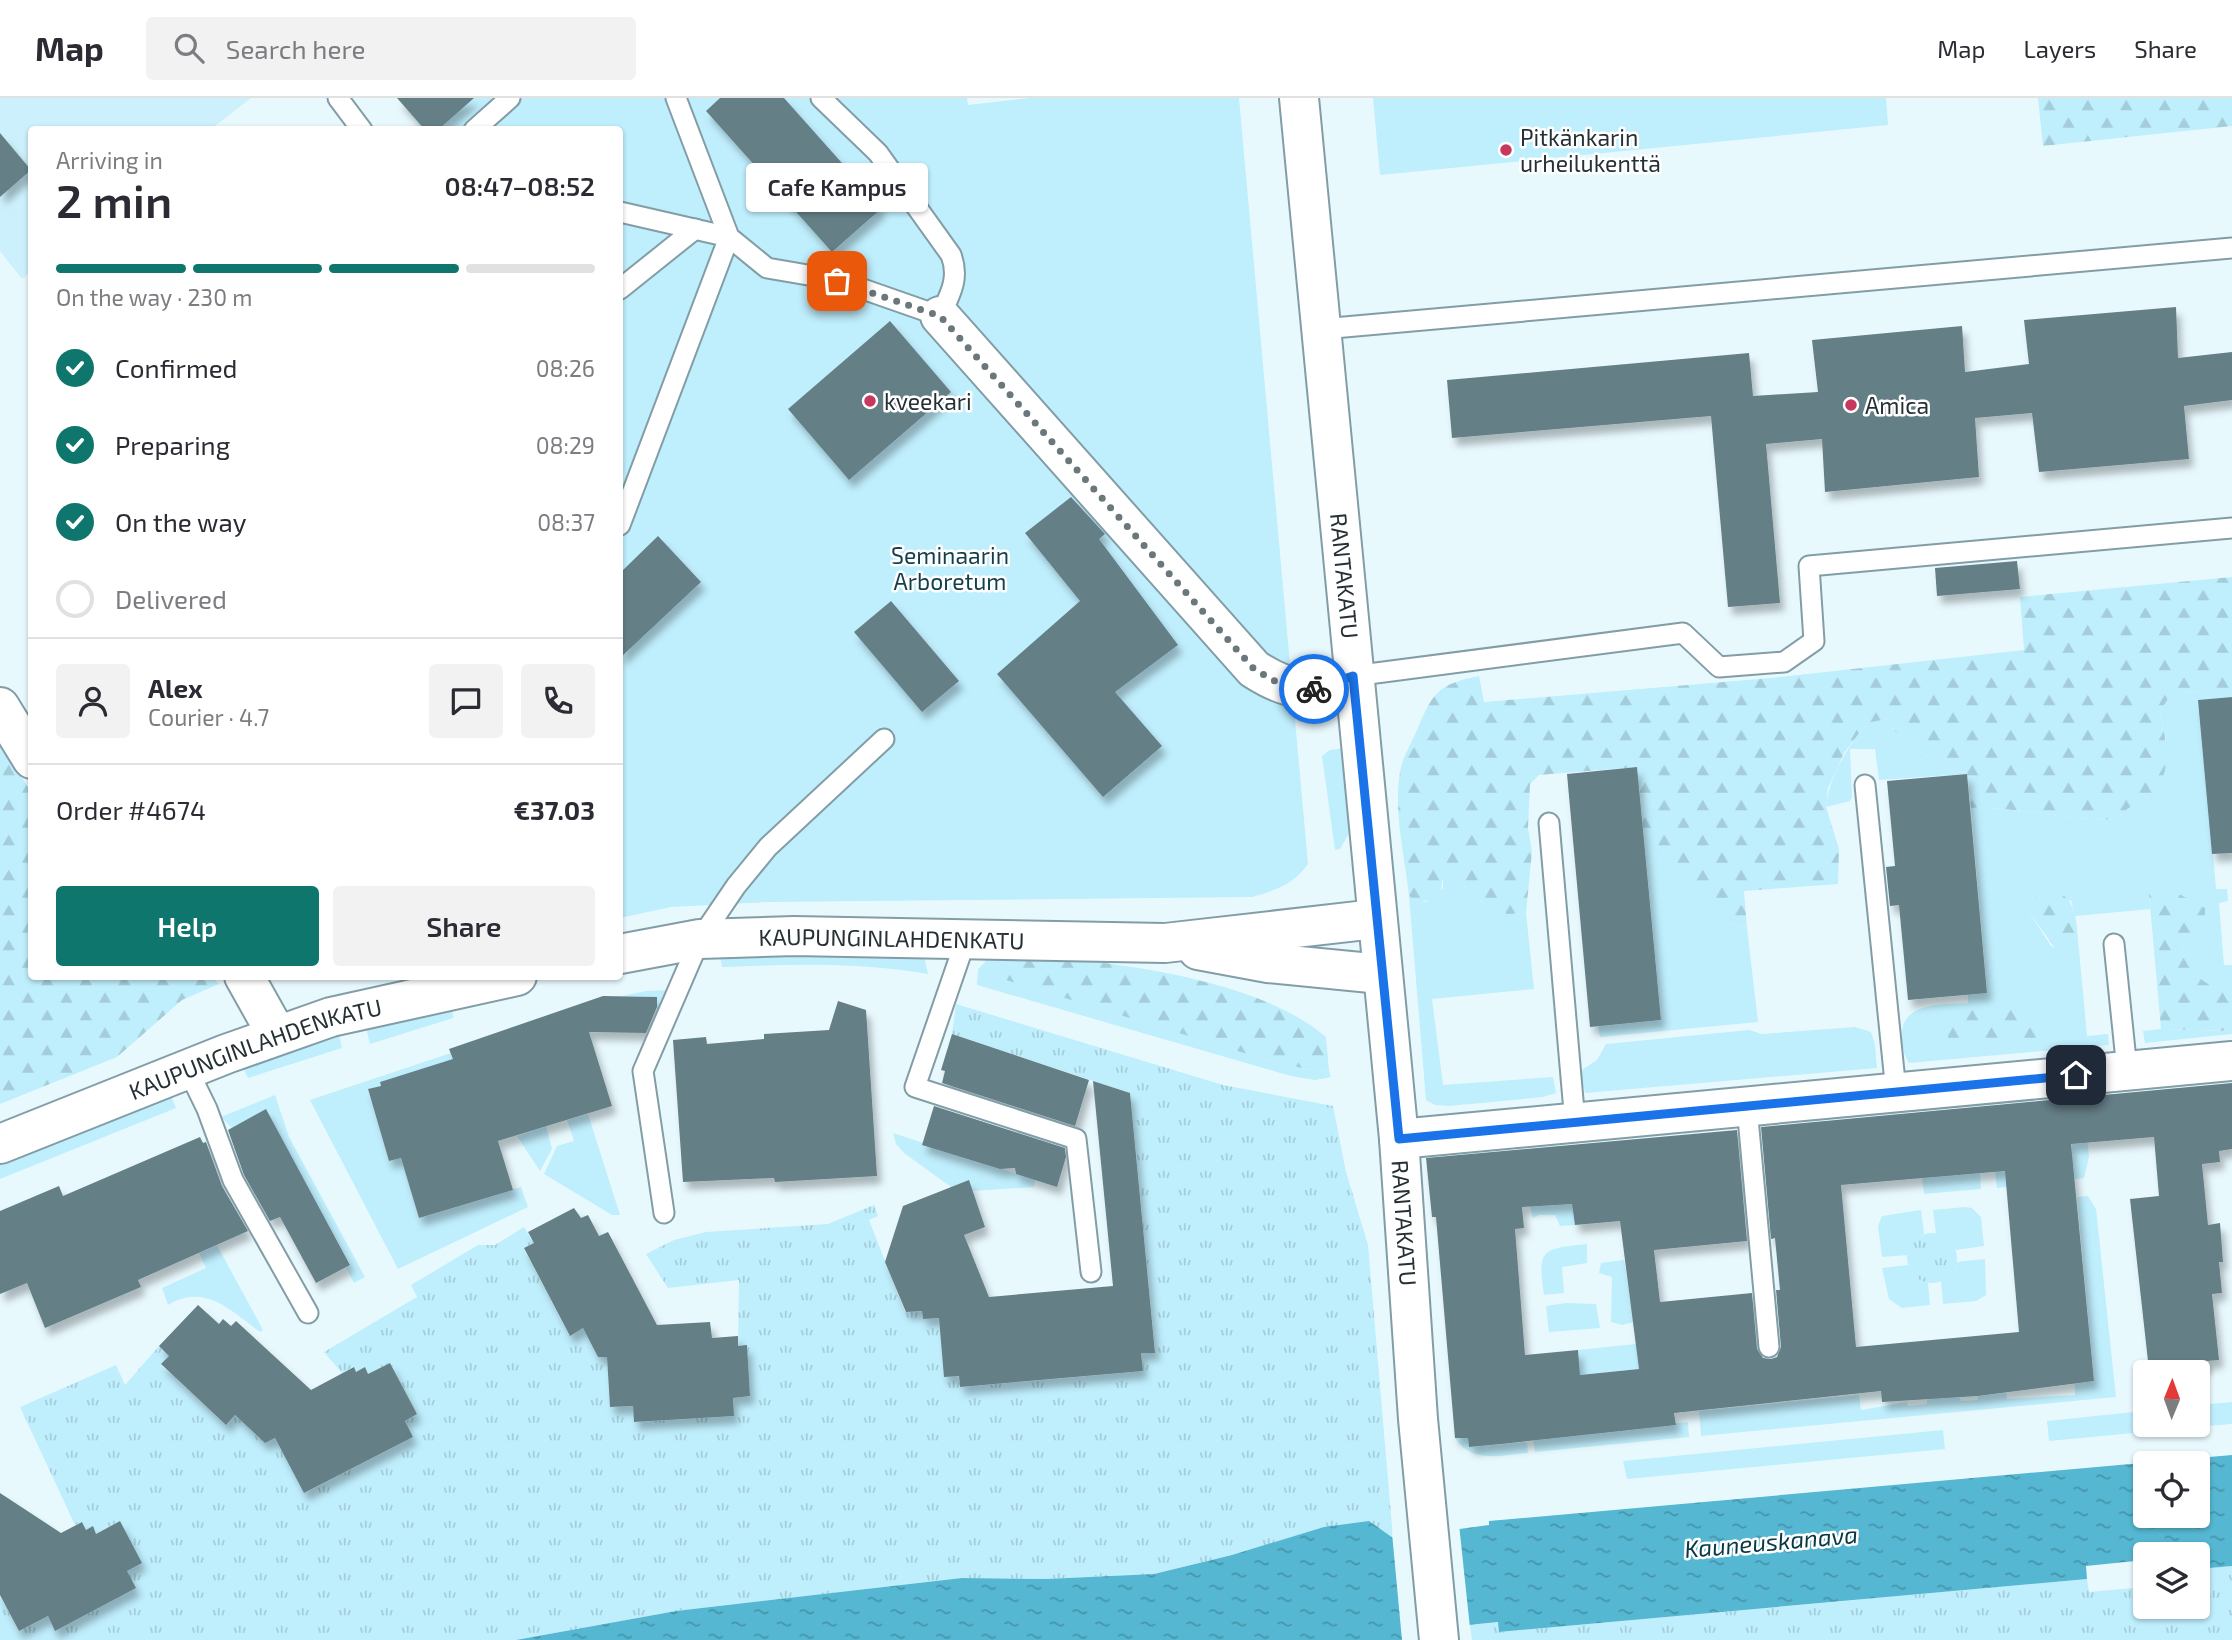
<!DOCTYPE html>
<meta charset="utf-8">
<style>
:root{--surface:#fff;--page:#f2f2f3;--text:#2b2b33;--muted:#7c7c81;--line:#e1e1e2;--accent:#0f766e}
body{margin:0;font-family:"Exo 2",sans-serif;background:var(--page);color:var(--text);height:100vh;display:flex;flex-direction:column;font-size:26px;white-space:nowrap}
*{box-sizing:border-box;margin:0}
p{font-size:23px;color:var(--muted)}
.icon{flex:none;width:38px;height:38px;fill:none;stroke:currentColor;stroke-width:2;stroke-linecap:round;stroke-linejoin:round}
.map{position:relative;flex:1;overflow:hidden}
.side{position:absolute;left:28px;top:28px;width:595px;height:854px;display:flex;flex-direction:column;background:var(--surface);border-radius:7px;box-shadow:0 2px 5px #0004}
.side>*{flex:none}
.needle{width:46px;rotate:1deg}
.tools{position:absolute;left:2133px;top:1262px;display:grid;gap:14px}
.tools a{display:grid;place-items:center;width:77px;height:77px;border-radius:7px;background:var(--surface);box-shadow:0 2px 5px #0004;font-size:35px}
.pin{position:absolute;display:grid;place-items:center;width:60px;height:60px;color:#fff;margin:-30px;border-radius:14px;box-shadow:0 4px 10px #0006}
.courier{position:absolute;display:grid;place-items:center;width:70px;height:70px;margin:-35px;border:5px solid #1a73e8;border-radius:50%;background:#fff;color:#222;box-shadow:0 2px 9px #0007}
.bubble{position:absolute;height:49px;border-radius:7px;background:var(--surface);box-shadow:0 2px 5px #0004;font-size:23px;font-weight:600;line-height:49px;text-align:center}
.summary em{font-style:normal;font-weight:600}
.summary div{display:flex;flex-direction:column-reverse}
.summary{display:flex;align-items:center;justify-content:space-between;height:119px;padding:0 28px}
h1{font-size:46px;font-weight:600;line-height:52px}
.bar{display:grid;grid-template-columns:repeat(4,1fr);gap:10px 7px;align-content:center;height:84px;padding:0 28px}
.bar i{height:9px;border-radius:5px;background:var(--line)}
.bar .on{background:var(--accent)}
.bar p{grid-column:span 4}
.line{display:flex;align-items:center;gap:18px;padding:0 28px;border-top:2px solid var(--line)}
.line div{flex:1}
.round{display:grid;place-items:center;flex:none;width:74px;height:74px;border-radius:7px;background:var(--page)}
ol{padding:0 28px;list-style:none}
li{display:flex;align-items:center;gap:21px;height:77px}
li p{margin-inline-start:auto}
li .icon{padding:7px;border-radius:50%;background:var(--accent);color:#fff;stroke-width:4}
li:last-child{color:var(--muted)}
li i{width:38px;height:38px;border:4px solid var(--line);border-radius:50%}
.primary-button{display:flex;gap:14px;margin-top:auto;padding:14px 28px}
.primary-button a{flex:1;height:80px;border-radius:7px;background:var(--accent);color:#fff;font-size:28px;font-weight:600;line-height:80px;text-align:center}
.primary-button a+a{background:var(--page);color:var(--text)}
header{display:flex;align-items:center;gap:42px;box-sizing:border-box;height:98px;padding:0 35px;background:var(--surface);border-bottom:2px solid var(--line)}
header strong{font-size:33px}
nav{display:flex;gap:38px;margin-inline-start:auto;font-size:24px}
.search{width:490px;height:63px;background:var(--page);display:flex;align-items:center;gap:18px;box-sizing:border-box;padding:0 24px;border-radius:7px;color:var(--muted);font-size:26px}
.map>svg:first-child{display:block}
.built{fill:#ccf1fd}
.green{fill:#bfeefd;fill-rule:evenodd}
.forest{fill:url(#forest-firs)}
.park{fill:url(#park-tufts)}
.water{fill:url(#water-ripples);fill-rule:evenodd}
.pier{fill:#e8f9fe}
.building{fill:#657f87;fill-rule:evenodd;filter:url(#shadow)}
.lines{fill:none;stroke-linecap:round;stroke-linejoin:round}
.lane-casing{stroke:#839da6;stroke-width:23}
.street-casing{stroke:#839da6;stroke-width:42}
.lane{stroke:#fff;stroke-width:19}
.street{stroke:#fff;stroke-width:38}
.done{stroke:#6a777b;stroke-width:7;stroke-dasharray:0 12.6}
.route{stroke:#1a73e8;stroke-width:9}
.poi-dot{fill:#c7385f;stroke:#fff;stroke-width:2.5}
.labels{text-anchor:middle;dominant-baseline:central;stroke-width:5;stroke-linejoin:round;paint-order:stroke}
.poi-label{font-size:23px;fill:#263135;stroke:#fff;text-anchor:start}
.park-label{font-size:23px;fill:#123f4b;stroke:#fff}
.street-label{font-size:23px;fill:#263135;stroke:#fff}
.water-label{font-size:24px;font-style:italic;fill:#0a3945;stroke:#fff}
</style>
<header>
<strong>Map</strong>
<div class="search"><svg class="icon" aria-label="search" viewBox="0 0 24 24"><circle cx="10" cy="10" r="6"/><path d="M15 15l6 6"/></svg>Search here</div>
<nav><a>Map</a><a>Layers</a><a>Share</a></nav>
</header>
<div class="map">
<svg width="2232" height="1542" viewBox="0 0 2232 1542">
<defs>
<pattern id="forest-firs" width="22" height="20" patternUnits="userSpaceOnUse" patternTransform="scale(1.75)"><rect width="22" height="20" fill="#bfeefd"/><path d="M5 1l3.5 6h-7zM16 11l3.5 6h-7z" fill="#a4cdd9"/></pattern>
<pattern id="park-tufts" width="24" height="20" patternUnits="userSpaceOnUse" patternTransform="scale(1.75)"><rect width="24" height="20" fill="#bfeefd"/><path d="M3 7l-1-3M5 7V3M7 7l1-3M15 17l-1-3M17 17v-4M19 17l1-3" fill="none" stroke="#a4cdd9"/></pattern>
<pattern id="water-ripples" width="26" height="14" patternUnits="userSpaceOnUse" patternTransform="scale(1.75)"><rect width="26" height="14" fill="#55b7d2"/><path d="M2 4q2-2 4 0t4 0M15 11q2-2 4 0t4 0" fill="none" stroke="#4695ab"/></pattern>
<filter id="shadow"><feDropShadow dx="4.5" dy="8" stdDeviation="3.5" flood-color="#0004"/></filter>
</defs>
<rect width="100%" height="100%" fill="#e8f9fe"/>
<!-- built -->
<path class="built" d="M0,0H251L211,31L32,32L31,173L22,181L0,153Z"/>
<!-- green -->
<g class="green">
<path d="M468,0H967L968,7L1030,0H1239L1308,766C1293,787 1276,792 1252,799L768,804L671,809L620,820V32H431Z"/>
<path d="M1373,0H1886L1888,27L1380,77Z"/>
<path d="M2183,593L2199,595L2210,601V721L2216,791H2227L2228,803L2219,805L2224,867H2232V895C2209,891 2187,874 2181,852L2205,819L2149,797L2150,811L2075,818L2071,802L2029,814L2051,848L2070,858L2079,852L2087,938L2108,936L2109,947L1909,965C1904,957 1902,949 1902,939C1900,903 1944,907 1968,905V896L1987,894L1971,710C2020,708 2068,724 2118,721L2127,709L2147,700L2166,642L2160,613L2168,601ZM1994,905L2008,908L2036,945L2018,948L1967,944Z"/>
<path d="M1882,622L1920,654L1967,676L1879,682L1875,651H1850L1852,699L1850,703L1826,709C1830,675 1847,651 1867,625Z"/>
<path d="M1346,650L1352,730L1340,751L1335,752L1322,658L1330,652Z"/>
<path d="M1643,732C1679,762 1695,823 1747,830L1758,924L1600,939L1598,928L1661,922Z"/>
<path d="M1443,778H1453C1470,791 1484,814 1509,816C1514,816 1520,815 1526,815L1534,891L1432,901L1443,987L1553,979L1556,995L1543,999L1449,1008L1435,1007L1426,1002L1409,798L1426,804L1443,790Z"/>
<path d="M929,854L925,863L928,876C859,864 792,866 722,869L720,857Z"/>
<path d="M1004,857L994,878L1260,960L1306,971L1329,973L1331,979L1315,982L1291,978L977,887L978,871L987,862Z"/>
<path d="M669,892L657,922V899L622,898L646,893Z"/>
<path d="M452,907L453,920L370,946L365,925Z"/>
<path d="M1855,929L1871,934L1875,947L1877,970L1585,995L1581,977L1583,971L1597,962L1606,946L1749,932L1762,936Z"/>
<path d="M2161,931L2232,933V936L2145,945L2143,933Z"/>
<path d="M338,932L342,950L248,980L240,964Z"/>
<path d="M451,955L455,966L416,973L380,984L381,988L368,992L389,1063L401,1060L419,1120L442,1113L438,1098L472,1075L480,1102L521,1089L528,1109L398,1171L310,1002Z"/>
<path d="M169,993L176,1010L0,1081V1061Z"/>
<path d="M275,997L289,1039L365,1179L354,1185L346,1169L350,1166L266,1012L232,1030L221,1019Z"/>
<path d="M2067,1005L2085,1018L2089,1059L2084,1080L1997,1090L1994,1064L2072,1054Z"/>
<path d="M588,1016L620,1117H612L544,1076L557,1048L574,1043L567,1022Z"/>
<path d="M546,1028L552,1051L540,1073L517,1038Z"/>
<path d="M893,1035L1035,1082L1034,1089L958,1094L904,1055L896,1046Z"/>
<path d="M1980,1074L1981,1091L1924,1096L1922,1080Z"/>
<path d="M2088,1098L2096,1111L2116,1299L1701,1338L1699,1313L1859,1297L1861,1312L1907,1304L1908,1308L1927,1306V1301L1959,1298L1961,1303L1978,1302V1298L2006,1295L2007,1301L2075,1297V1285L2094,1283L2077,1099Z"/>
<path d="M1572,1102L1575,1127L1560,1128L1555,1117H1539L1533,1120L1530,1108Z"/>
<path d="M1965,1109L1972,1110L1981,1119L1984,1148L1956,1152L1952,1145L1936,1136L1933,1112Z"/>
<path d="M1921,1112L1924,1136L1917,1140L1908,1157L1882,1159L1878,1128L1882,1118Z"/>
<path d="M1587,1146V1165L1562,1169L1564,1195L1544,1197C1537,1150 1542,1151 1587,1146Z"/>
<path d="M217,1147L263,1232L260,1234C230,1212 205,1185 168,1207L162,1190L206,1170L199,1155Z"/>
<path d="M1985,1161L1986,1197L1976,1203L1943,1206L1941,1183L1956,1169V1164Z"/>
<path d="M1624,1162L1634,1224L1622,1227L1611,1224L1612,1179L1599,1175L1601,1165Z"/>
<path d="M1908,1167L1913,1176L1928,1185L1930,1207L1902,1210L1889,1201L1882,1170Z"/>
<path d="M1566,1205L1596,1206L1600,1230L1549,1234L1546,1208Z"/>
<path d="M1636,1246L1639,1271L1580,1277L1578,1252Z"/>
<path d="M2232,1304V1326L2162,1332V1327L2198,1326V1307Z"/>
<path d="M2143,1313L2145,1334L2049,1343L2047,1323Z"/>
<path d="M1688,1324L1689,1339L1535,1354L1533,1341Z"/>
<path d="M1943,1332L1945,1351L1627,1381L1623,1363Z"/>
<path d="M1455,1340H1468L1470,1349L1527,1344L1528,1355C1501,1357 1472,1366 1455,1340Z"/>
</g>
<!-- forest -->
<g class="forest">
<path d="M2038,0H2232V28L2043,48Z"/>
<path d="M2232,479V599L2210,601L2199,595L2184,593L2168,601L2160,613C2166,642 2175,678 2148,700C2135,710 2129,705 2118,721C2068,724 2020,708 1971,710L1967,676L1920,654L1882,622L1867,625L1844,655L1828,690L1826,709L1839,751L1838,786L1744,793L1747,830C1695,823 1679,762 1643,732L1637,669L1539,677L1530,686L1528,730L1532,753L1526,815C1520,815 1514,816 1509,816C1484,814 1470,791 1453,778L1443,779L1439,802L1417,803L1409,798C1405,758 1393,714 1400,674C1403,657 1412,645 1418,630C1433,594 1439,586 1479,578L1484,604L1771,580L2024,552L2020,499Z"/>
<path d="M0,644L31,694L32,878H211L219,886L182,902L117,959L0,1006Z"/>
<path d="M2048,791C2079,796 2076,826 2079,852L2070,858L2060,857L2029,814L2037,796Z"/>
<path d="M2159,792L2181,797L2205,810V819L2181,852C2187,874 2209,891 2232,895V933L2161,931L2149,796Z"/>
<path d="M1004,857C1095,860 1256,878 1326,939L1329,973L1306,971L1260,960L993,878Z"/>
<path d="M1994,905L2015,908L2036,922L2039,934L2037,945L2018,948L1948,943V920L1961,912Z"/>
</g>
<!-- park -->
<g class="park">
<path d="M956,906L1223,987L1333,1008L1346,1074L1368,1147L1393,1440L1232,1457L1154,1476L1046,1481L962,1480L676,1513L516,1542H0V1498L19,1533L48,1518L55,1532L127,1473L120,1423L96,1436L92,1429L86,1432L82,1424L75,1427L20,1309L116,1267L125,1287L159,1248L169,1258L161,1267L226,1327L235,1317L265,1345L275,1340L305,1395L413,1339L405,1323L417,1316L390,1265L368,1276L365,1270L356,1274L353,1269L342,1275L324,1254L417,1199L411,1187L478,1147H495L524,1129L534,1145L524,1151L569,1237L583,1230L598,1259H607L610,1309L633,1308L634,1324L733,1318V1300L750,1298L747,1248H738L739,1182L668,1190L646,1156L674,1142L706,1134L828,1126L874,1107L878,1118L869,1122L905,1214L922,1213L923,1221L939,1220L961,1289L1143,1273L1141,1255L1155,1254L1130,995L952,936Z"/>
<circle cx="1932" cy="1160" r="25"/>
<path d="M2232,1468V1542H1472L1470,1527L1499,1524L1500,1534L2087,1481L2089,1494L2145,1489L2146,1508H2198V1471Z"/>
</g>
<!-- water -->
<path class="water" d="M2232,1357V1468L2198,1471V1456H2146L2145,1462L2086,1468L2087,1481L1499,1534L1498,1524L1429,1531V1542H516L676,1513L962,1480L1046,1481L1154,1476L1232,1457L1324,1429L1369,1423L1393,1440L1489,1427V1423ZM2146,1365H2198V1418H2146Z"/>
<!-- pier -->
<path class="pier" d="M1459,1426L1470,1530L1432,1534L1433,1542H1402L1392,1435Z"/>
<!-- building -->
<g class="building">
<path d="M397,0H474L438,32H425Z"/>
<path d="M720,0H784L882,110L832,154L706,13Z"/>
<path d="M0,35L31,72L0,99Z"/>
<path d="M2176,209L2178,260L2232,254V302L2184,308L2189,361L2039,374L2032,315L1975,320L1979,379L1825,394L1822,341L1766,346L1780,505L1728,509L1711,318L1452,340L1447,282L1749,255L1753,298L1818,294L1812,242L1962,228L1965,274L2029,266L2024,222Z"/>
<path d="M890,223L951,294L849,382L788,311Z"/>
<path d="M1071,399L1105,436L1099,441L1178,547L1115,594L1162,648L1103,699L997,576L1080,503L1025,435Z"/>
<path d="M658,438L701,484L620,560V475Z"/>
<path d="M2017,463L2020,491L1937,498L1935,470Z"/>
<path d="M891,503L959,583L922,614L854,534Z"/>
<path d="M2232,599V755L2212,756L2198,602Z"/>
<path d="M1637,669L1661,922L1590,929L1567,676Z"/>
<path d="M1967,676L1987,895L1908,902L1899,807L1890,808L1886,769L1895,768L1887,683Z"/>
<path d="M603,898L657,899V909L646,935L589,934L612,1008L498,1043L513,1092L419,1120L401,1060L389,1063L368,991L381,988L380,984L453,961L449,951Z"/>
<path d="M838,903L866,912L877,1078L775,1084L774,1080L683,1084L673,942L706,939L707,946L764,941V936L829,932Z"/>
<path d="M952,936L1089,982L1075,1028L942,985L945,973L941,972Z"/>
<path d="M1093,983L1130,995L1155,1255H1141L1143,1273L960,1289L959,1278L944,1279L939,1220L923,1221L922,1213L906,1214L885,1164L903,1108L969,1082L985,1129L964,1137L989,1199L1113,1188Z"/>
<path d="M2232,985V1051L2219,1053L2220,1064L2202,1066L2208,1127L2220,1125L2223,1164H2219L2222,1195L2212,1196L2219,1262L2207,1263L2208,1268L2162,1273L2161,1262L2148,1263L2130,1101L2159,1098L2154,1039L2071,1046L2094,1283L1978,1298L1882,1304L1881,1293L1674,1315L1676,1327L1501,1346L1469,1349L1468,1340H1455L1436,1119H1432L1426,1060L1737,1032L1747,1143L1654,1152L1660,1204L1752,1195L1757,1251L1763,1260L1771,1261L1777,1259L1781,1249L1776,1192H1780L1775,1140L1771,1141L1761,1029ZM2005,1073L2019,1234L1856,1249L1841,1087ZM1572,1106L1575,1127L1620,1123L1639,1271L1580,1277L1578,1252L1525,1257L1515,1131L1524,1130L1522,1109Z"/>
<path d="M934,1008L1065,1050L1066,1059L1057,1089L1016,1076L1015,1070L1000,1071L922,1047Z"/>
<path d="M266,1011L350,1167L316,1185L280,1119L270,1123L244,1077L228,1032Z"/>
<path d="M200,1039L203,1045L206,1044L222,1088L248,1133L138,1182L141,1189L45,1230L27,1185L0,1196V1113L59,1088L63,1098Z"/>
<path d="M574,1110L581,1120L588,1117L599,1138L608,1134L657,1227L710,1224L712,1240L738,1238V1248L747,1247L750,1298L733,1300L734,1318L634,1324L633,1308L610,1309L607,1259H598L583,1230L570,1238L524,1150L534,1145L528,1134Z"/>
<path d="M198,1207L219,1226L223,1221L231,1228L236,1223L311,1292L354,1269L356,1274L365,1269L368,1276L390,1265L417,1316L405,1323L413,1339L304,1395L275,1340L265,1345L235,1317L226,1327L161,1266L169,1258L159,1248Z"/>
<path d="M0,1395L61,1435L82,1424L86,1432L93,1428L96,1436L120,1423L142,1465L127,1473L136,1490L55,1533L48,1518L19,1533L0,1497Z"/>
</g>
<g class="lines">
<!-- lane casing -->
<g class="lane-casing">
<g id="lane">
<path d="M338,0L362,32"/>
<path d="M676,0L729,139L767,170L837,182L940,218C950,197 960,180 951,157L878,55L821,0"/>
<path d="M474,32L510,0"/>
<path d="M620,114L729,139L620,427"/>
<path d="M620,191L695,131"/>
<path d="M1322,231L2232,150"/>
<path d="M1353,578L1683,535L1719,569L1784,564L1814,543L1809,468L2232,430"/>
<path d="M1865,687L1896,994"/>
<path d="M1549,725L1575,1025"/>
<path d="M966,841L915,989L1076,1041L1091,1174"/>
<path d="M2114,846L2127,972"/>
<path d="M188,972L207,1011L233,1082L308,1215"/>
<path d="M1747,1009L1769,1249"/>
<path d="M664,1115L643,973L700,841L736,788L768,749L884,641"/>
</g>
</g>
<!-- street casing -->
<g class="street-casing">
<g id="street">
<path id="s1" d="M1299,0L1399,1041L1418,1321L1439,1542"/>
<path d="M940,218L1254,571C1293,596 1311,595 1353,578"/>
<path d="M0,609L32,661"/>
<path d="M1198,852L1268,865L1381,876"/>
<path id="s2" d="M620,856L700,841L794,838L1165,845L1375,821"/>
<path d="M244,878L277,937"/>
<path d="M1399,1041L2232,963"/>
<path id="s3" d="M0,1046L226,956L331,919L517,878"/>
</g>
</g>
<!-- lane -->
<use href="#lane" class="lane"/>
<!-- street -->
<use href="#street" class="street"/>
</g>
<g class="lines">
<!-- done -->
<path class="done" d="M837,183L940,218L1254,571L1285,589L1314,591"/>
<!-- route -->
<path class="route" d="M1314,591L1353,578L1399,1041L2076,977"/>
</g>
<!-- markers -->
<g class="poi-dot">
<circle cx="1506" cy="52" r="7"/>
<circle cx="870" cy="303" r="7"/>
<circle cx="1851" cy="307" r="7"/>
</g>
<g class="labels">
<!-- poi labels -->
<g class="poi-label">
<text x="1520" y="39">Pitkänkarin<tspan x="1520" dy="26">urheilukenttä</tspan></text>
<text x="884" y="303">kveekari</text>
<text x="1865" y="307">Amica</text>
</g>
<!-- park labels -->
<g class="park-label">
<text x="950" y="457">Seminaarin<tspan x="950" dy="26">Arboretum</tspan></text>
</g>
<!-- street labels -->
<g class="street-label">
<text stroke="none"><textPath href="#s1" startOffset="480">RANTAKATU</textPath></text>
<text stroke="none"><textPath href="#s2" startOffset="273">KAUPUNGINLAHDENKATU</textPath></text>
<text stroke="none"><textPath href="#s3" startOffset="273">KAUPUNGINLAHDENKATU</textPath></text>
<text stroke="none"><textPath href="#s1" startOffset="1130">RANTAKATU</textPath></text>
</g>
<!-- water labels -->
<g class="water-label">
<text transform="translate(1771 1443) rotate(-5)">Kauneuskanava</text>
</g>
</g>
</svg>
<div class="tools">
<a><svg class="needle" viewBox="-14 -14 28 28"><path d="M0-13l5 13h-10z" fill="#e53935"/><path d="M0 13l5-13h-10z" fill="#7c7c81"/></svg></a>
<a><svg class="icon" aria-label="locate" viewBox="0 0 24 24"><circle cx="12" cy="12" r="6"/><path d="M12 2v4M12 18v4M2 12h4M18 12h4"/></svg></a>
<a><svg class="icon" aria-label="layers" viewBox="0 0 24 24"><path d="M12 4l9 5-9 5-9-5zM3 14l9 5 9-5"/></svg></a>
</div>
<div class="pin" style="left:837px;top:183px;background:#ea580c"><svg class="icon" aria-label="bag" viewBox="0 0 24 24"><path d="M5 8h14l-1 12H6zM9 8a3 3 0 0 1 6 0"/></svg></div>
<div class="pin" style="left:2076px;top:977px;background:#1f2937"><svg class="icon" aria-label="home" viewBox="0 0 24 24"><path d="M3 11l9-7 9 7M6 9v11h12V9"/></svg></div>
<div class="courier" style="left:1314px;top:591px"><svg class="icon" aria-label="bike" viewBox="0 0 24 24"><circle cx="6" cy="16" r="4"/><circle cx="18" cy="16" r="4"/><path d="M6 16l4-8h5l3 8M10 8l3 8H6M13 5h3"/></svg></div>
<div class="bubble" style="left:746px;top:65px;width:182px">Cafe Kampus</div>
<section class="side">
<div class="summary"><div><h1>2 min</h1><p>Arriving in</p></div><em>08:47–08:52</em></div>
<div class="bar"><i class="on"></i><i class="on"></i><i class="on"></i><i></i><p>On the way · 230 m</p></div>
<ol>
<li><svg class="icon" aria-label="check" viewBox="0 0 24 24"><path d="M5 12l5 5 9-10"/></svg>Confirmed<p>08:26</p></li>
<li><svg class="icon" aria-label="check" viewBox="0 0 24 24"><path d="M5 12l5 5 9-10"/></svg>Preparing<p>08:29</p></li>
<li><svg class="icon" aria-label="check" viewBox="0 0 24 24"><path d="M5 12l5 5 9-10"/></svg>On the way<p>08:37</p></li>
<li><i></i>Delivered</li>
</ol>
<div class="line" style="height:126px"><a class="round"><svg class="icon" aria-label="person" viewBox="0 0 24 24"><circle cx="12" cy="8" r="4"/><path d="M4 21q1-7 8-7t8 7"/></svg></a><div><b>Alex</b><p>Courier · 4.7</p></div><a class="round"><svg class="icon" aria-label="chat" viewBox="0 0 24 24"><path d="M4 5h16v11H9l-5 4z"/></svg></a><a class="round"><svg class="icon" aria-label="phone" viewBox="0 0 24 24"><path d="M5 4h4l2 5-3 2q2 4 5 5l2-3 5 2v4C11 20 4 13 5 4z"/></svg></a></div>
<div class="line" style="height:91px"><div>Order #4674</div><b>€37.03</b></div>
<div class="primary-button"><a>Help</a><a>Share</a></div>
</section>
</div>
